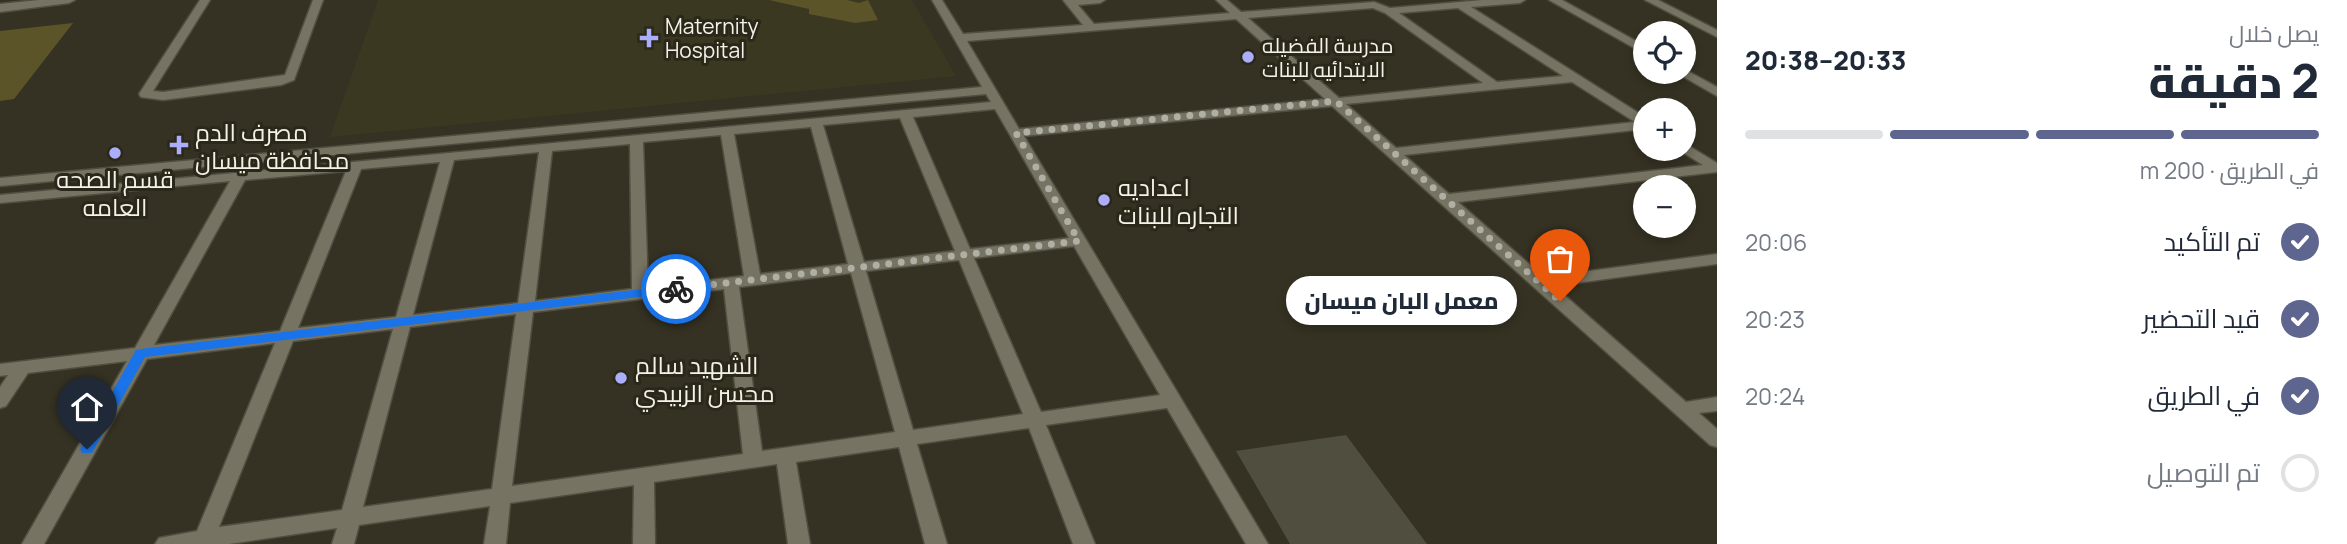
<!DOCTYPE html>
<html lang="ar">
<meta charset="utf-8">
<style>
:root{--surface:#fff;--page:#f2f2f3;--text:#1f2937;--muted:#747a83;--line:#e0e1e3;--accent:#5e658f}
body{margin:0;font-family:Manrope,Cairo,sans-serif;background:var(--page);color:var(--text);direction:rtl;height:100vh;display:flex;flex-direction:column;font-size:26px;white-space:nowrap}
*{box-sizing:border-box;margin:0}
p{font-size:23px;color:var(--muted)}
.icon{flex:none;width:38px;height:38px;fill:none;stroke:currentColor;stroke-width:2;stroke-linecap:round;stroke-linejoin:round}
.map{position:relative;flex:1;overflow:hidden;direction:ltr}
.sheet{display:flex;flex-direction:column;background:var(--surface);width:630px}
.sheet>*{flex:none}
.fabs{position:absolute;left:1633px;top:21px;display:grid;gap:14px}
.fabs a{display:grid;place-items:center;width:63px;height:63px;border-radius:50%;background:var(--surface);box-shadow:0 4px 10px #0003;font-size:35px}
.pin{position:absolute;display:grid;place-items:center;width:60px;height:60px;color:#fff;margin:-72px -30px;border-radius:50% 50% 50% 0;rotate:-45deg;box-shadow:0 0 7px #0007}
.pin .icon{rotate:45deg}
.courier{position:absolute;display:grid;place-items:center;width:70px;height:70px;margin:-35px;border:5px solid #1a73e8;border-radius:50%;background:#fff;color:#222;box-shadow:0 2px 9px #0007}
.bubble{position:absolute;height:49px;border-radius:24px;background:var(--surface);box-shadow:0 4px 10px #0003;font-size:23px;font-weight:800;line-height:49px;text-align:center;direction:rtl}
.summary em{font-style:normal;font-weight:800}
.summary div{display:flex;flex-direction:column-reverse}
.summary{display:flex;align-items:center;justify-content:space-between;height:119px;padding:0 28px}
h1{font-size:46px;font-weight:800;line-height:52px}
.bar{display:grid;grid-template-columns:repeat(4,1fr);gap:10px 7px;align-content:center;height:84px;padding:0 28px}
.bar i{height:9px;border-radius:5px;background:var(--line)}
.bar .selected{background:var(--accent)}
.bar p{grid-column:span 4}
ol{padding:0 28px;list-style:none}
li{display:flex;align-items:center;gap:21px;height:77px}
li p{margin-inline-start:auto}
li .icon{padding:7px;border-radius:50%;background:var(--accent);color:#fff;stroke-width:4}
li:last-child{color:var(--muted)}
li i{width:38px;height:38px;border:4px solid var(--line);border-radius:50%}
main{display:flex;flex:1;min-height:0}
.map>svg:first-child{display:block}
.built{fill:#3b3822}
.green{fill:#5b5428}
.building{fill:#504e3e}
.lines{fill:none;stroke-linecap:round;stroke-linejoin:round}
.street-casing{stroke:#504e40;stroke-width:3}
.secondary-casing{stroke:#504e40;stroke-width:3}
.street{fill:#767362;fill-rule:evenodd}
.secondary{fill:#767362;fill-rule:evenodd}
.route{fill:#1a73e8}
.done{stroke:#b0afa3;stroke-width:7;stroke-dasharray:0 12.6}
.poi-dot{fill:#abaffb;stroke:#2b2819;stroke-width:2.5}
.labels{text-anchor:middle;dominant-baseline:central;stroke-width:6;stroke-linejoin:round;paint-order:stroke}
.far-poi-label{font-size:21px;fill:#f3f2e8;stroke:#2b2819;text-anchor:start}
.poi-label{font-size:24px;fill:#f3f2e8;stroke:#2b2819;text-anchor:start}
</style>
<main>
<section class="sheet">
<div class="summary"><div><h1>2 دقيقة</h1><p>يصل خلال</p></div><em>20:33–20:38</em></div>
<div class="bar"><i class="selected"></i><i class="selected"></i><i class="selected"></i><i></i><p>في الطريق · 200 m</p></div>
<ol>
<li><svg class="icon" aria-label="check" viewBox="0 0 24 24"><path d="M5 12l5 5 9-10"/></svg>تم التأكيد<p>20:06</p></li>
<li><svg class="icon" aria-label="check" viewBox="0 0 24 24"><path d="M5 12l5 5 9-10"/></svg>قيد التحضير<p>20:23</p></li>
<li><svg class="icon" aria-label="check" viewBox="0 0 24 24"><path d="M5 12l5 5 9-10"/></svg>في الطريق<p>20:24</p></li>
<li><i></i>تم التوصيل</li>
</ol>
</section>
<div class="map">
<svg width="1717" height="544" viewBox="0 0 1717 544">
<rect width="100%" height="100%" fill="#353223"/>
<!-- built -->
<path class="built" d="M378,0H912L956,76L330,137Z"/>
<!-- green -->
<g class="green">
<path d="M769,0H847L859,3L868,0L878,20L855,23L809,14V9Z"/>
<path d="M73,23L14,99L0,101V31Z"/>
</g>
<!-- building -->
<path class="building" d="M1346,435L1427,544H1290L1236,451Z"/>
<g class="lines">
<!-- street casing -->
<g class="street-casing">
<g id="street">
<path d="M200,0H210L153,91L163,92L285,75L313,0H323L294,80L281,85L163,100L141,97L139,94Z"/>
<path d="M932,0H942L963,34L1083,25L1063,0H1105L1100,3L1078,5L1094,24L1230,13L1216,0H1227L1241,12L1374,2L1390,8L1483,0H1525L1520,3L1471,7L1645,117V129L1404,155L1449,194L1703,165L1679,150L1684,149V143L1717,163V172L1458,202L1544,277L1717,254V264L1554,286L1686,402L1717,397V411L1699,413L1717,429V447L1710,445L1332,106L1024,136L1268,544H1246L1167,408L1046,425L1095,544H1073L1029,428L917,444L947,544H925L899,447L796,462L810,544H788L777,464L654,482L655,544H633L634,485L510,503L506,544H484L490,506L359,525L354,544H332L337,528L229,544H155L159,538L197,531L275,343L147,359L44,544H22L127,361L28,373L6,406L0,408V387L8,375L0,376V364L135,348L230,181L0,203V195L991,102L986,94L0,186V178L982,87ZM1373,8L1385,13L1483,83L1339,98L1248,18ZM1458,8L1563,76L1497,82L1399,13ZM1236,19L1325,99L1019,129L967,41ZM1572,82L1635,122L1396,148L1346,104ZM995,109L1069,238L970,249L913,117ZM900,118L955,251L864,262L823,125ZM811,127L848,264L760,274L734,134ZM721,135L744,276L648,287L643,142ZM630,144L632,289L535,301L552,151ZM539,152L518,303L413,315L454,160ZM440,162L396,317L298,328L361,169ZM346,171L280,331L154,345L245,180ZM1074,246L1160,395L1041,412L974,258ZM959,260L1023,414L913,430L866,271ZM851,273L895,432L762,451L739,287ZM724,289L743,454L512,486L533,312ZM516,314L492,489L363,507L410,327ZM393,329L342,510L219,527L293,341Z"/>
<path d="M1549,0H1562L1645,46V54Z"/>
<path d="M1645,0H1658L1717,30V37Z"/>
<path d="M1684,69L1717,87V96L1675,72H1684Z"/>
</g>
</g>
<!-- secondary casing -->
<g class="secondary-casing">
<path id="secondary" d="M39,0H75L69,3L0,12V4Z"/>
</g>
<!-- street -->
<use href="#street" class="street"/>
<!-- secondary -->
<use href="#secondary" class="secondary"/>
</g>
<!-- route -->
<path class="route" d="M676,285L680,286V292L145,357L92,453H82L80,449L136,350L141,349Z"/>
<g class="lines">
<!-- done -->
<path class="done" d="M676,289L1079,241L1016,133L1336,101L1560,301"/>
</g>
<!-- markers -->
<g class="poi-dot">
<path d="M645.5 27.5h7v7h7v7h-7v7h-7v-7h-7v-7h7z"/>
<circle cx="1248" cy="57" r="7"/>
<path d="M175.5 134.5h7v7h7v7h-7v7h-7v-7h-7v-7h7z"/>
<circle cx="115" cy="153" r="7"/>
<circle cx="1104" cy="200" r="7"/>
<circle cx="621" cy="378" r="7"/>
</g>
<g class="labels">
<!-- far-poi labels -->
<g class="far-poi-label">
<text x="665" y="26">Maternity<tspan x="665" dy="24">Hospital</tspan></text>
<text x="1262" y="45">مدرسة الفضيله<tspan x="1262" dy="24">الابتدائيه للبنات</tspan></text>
</g>
<!-- poi labels -->
<g class="poi-label">
<text x="195" y="131">مصرف الدم<tspan x="195" dy="28">محافظة ميسان</tspan></text>
<text x="115" y="178" text-anchor="middle">قسم الصحه<tspan x="115" dy="28">العامه</tspan></text>
<text x="1118" y="186">اعداديه<tspan x="1118" dy="28">التجاره للبنات</tspan></text>
<text x="635" y="364">الشهيد سالم<tspan x="635" dy="28">محسن الزبيدي</tspan></text>
</g>
</g>
</svg>
<div class="fabs">
<a><svg class="icon" aria-label="locate" viewBox="0 0 24 24"><circle cx="12" cy="12" r="6"/><path d="M12 2v4M12 18v4M2 12h4M18 12h4"/></svg></a>
<a>+</a>
<a>−</a>
</div>
<div class="pin" style="left:1560px;top:301px;background:#ea580c"><svg class="icon" aria-label="bag" viewBox="0 0 24 24"><path d="M5 8h14l-1 12H6zM9 8a3 3 0 0 1 6 0"/></svg></div>
<div class="pin" style="left:87px;top:449px;background:#1f2937"><svg class="icon" aria-label="home" viewBox="0 0 24 24"><path d="M3 11l9-7 9 7M6 9v11h12V9"/></svg></div>
<div class="courier" style="left:676px;top:289px"><svg class="icon" aria-label="bike" viewBox="0 0 24 24"><circle cx="6" cy="16" r="4"/><circle cx="18" cy="16" r="4"/><path d="M6 16l4-8h5l3 8M10 8l3 8H6M13 5h3"/></svg></div>
<div class="bubble" style="left:1286px;top:276px;width:231px">معمل البان ميسان</div>
</div>
</main>
